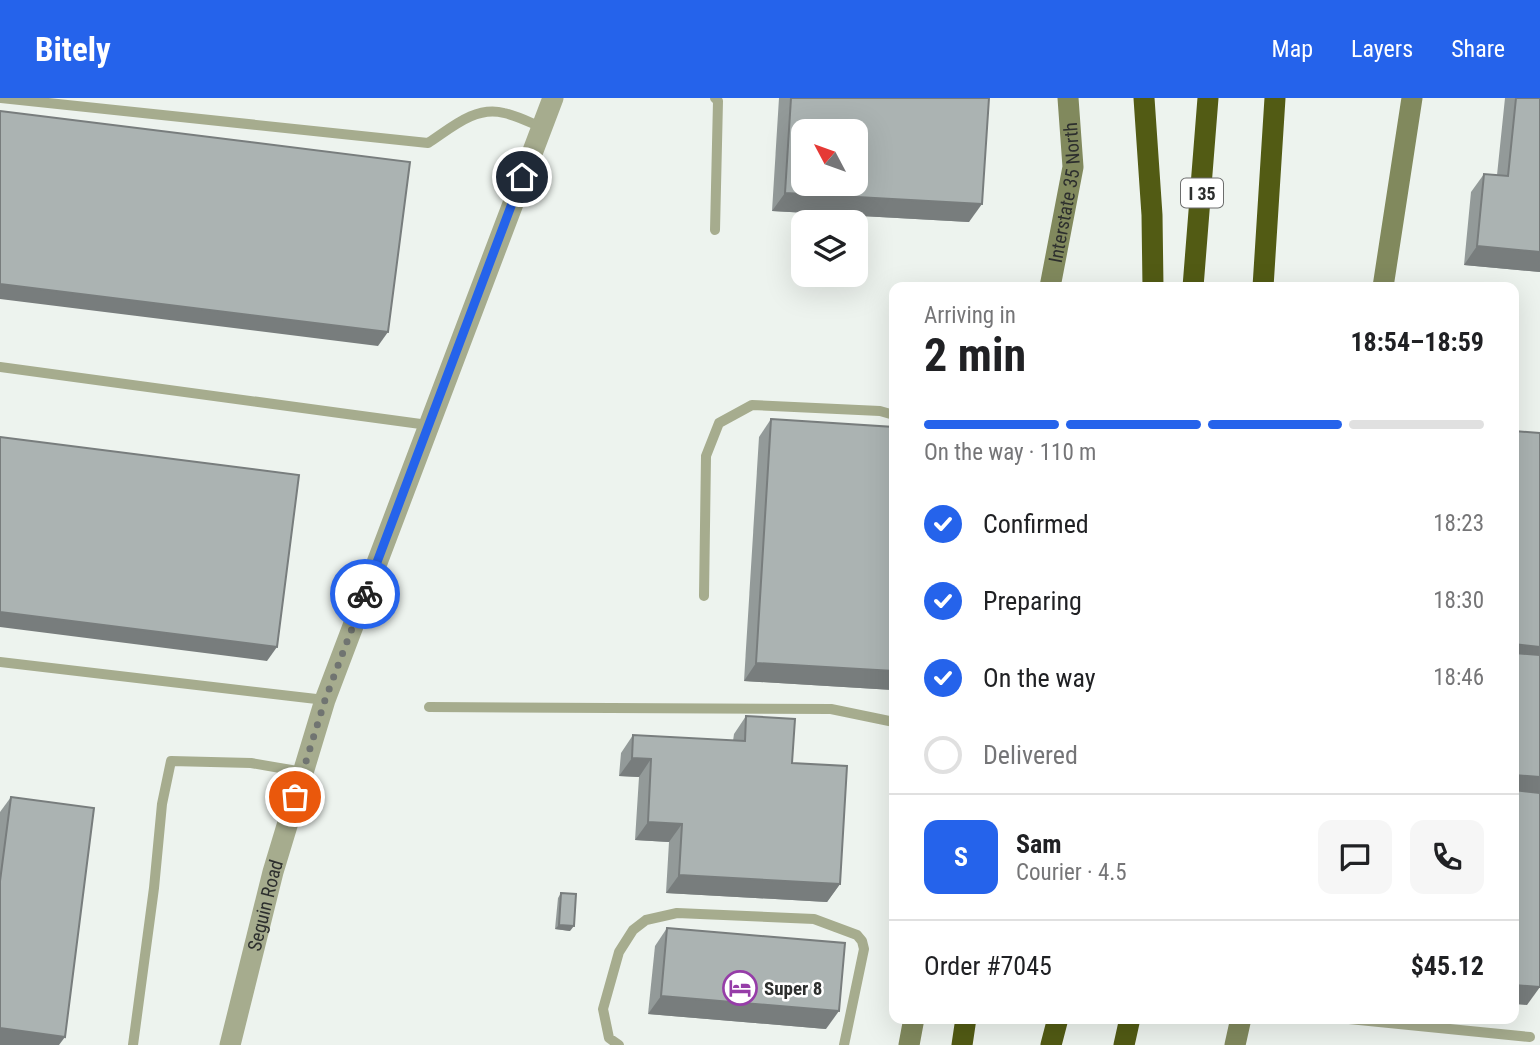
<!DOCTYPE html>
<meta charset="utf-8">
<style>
:root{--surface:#fff;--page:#f6f6f6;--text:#202124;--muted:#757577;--line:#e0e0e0;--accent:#2563eb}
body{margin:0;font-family:"Roboto Condensed",sans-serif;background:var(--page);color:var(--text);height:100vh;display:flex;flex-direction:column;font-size:26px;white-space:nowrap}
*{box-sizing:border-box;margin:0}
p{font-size:23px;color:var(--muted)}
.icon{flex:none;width:38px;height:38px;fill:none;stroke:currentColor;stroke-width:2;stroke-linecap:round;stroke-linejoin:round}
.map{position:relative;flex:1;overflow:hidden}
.details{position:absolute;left:889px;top:184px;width:630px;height:742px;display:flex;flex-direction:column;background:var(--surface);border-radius:14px;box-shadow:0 7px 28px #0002}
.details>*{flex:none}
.needle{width:46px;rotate:311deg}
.controls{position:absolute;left:791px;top:21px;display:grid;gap:14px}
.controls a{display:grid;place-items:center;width:77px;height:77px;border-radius:14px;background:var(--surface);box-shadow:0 7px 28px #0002;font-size:35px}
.pin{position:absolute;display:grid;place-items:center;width:60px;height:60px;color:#fff;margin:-30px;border:4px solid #fff;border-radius:50%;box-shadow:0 2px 7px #0007}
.courier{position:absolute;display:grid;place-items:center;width:70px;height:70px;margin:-35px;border:5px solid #2563eb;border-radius:50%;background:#fff;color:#222;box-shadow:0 2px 9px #0007}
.headline em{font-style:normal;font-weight:700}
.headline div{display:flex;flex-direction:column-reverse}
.headline{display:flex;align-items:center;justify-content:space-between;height:119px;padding:0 35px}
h1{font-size:46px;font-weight:700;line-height:52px}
.bar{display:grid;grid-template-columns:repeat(4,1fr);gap:10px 7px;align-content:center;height:84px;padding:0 35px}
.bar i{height:9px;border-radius:5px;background:var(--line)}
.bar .active{background:var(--accent)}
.bar p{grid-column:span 4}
.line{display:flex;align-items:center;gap:18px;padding:0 35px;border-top:2px solid var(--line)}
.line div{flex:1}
.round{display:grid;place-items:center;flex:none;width:74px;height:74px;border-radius:14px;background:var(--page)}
ol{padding:0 35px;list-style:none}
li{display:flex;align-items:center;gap:21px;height:77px}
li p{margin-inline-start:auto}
li .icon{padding:7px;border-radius:50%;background:var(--accent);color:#fff;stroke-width:4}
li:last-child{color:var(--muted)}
li i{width:38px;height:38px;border:4px solid var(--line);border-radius:50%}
header{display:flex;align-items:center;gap:42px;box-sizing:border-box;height:98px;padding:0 35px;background:var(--accent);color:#fff}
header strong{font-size:33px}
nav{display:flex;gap:38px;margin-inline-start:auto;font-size:24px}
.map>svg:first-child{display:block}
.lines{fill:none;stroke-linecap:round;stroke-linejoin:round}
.lane{stroke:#a6ac8e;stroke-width:10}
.street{stroke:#a6ac8e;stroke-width:21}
.secondary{stroke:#81895d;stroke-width:21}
.highway{stroke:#525b14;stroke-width:21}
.wall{fill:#939a99}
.shaded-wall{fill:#787d7d}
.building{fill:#abb3b2;stroke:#787d7d;stroke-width:2;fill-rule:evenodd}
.done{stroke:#707471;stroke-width:7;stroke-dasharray:0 12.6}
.route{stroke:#2563eb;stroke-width:9}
.labels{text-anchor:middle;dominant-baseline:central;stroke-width:5;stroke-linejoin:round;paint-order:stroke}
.shield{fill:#fff;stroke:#6c6d6d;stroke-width:2}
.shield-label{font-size:18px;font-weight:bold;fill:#2d2f2e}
.street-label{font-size:19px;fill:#2d2f2e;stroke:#fff}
.poi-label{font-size:19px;font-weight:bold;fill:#2d2f2e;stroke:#fff;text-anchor:start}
</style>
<header>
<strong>Bitely</strong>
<nav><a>Map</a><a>Layers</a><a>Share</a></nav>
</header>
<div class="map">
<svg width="1540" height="947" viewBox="0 0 1540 947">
<rect width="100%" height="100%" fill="#edf3ee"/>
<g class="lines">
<!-- lane -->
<g class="lane">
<path d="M1,0L428,45C451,30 476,7 504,15C517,18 529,24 541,29"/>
<path d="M715,132L718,3L715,0"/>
<path d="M0,269L428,327"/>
<path d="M704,498L706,358L719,325L752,307L880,313L894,317"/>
<path d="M0,564L325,602"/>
<path d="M429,609L831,611L894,624"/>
<path d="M1339,920L1530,939"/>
<path d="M133,947L154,790L162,706L171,663L251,665L303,674"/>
<path d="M619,947L609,940L603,911L619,854L633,832L646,822L677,815L814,821L857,837L862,843L864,851L844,947"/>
</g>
<!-- street -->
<path class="street" id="s1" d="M230,947L273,774L325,602L553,0"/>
<!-- secondary -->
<g class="secondary">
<path id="s2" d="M1050,189L1073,69L1068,0"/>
<path d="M1383,189L1412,0"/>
<path d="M909,947L914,920"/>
<path d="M1235,947L1241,920"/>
</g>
<!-- highway -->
<g class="highway">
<path d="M1144,0L1152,117L1153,189"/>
<path d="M1193,189L1208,0"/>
<path d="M1263,189L1275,0"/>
<path d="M962,947L966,920"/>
<path d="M1051,947L1058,920"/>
<path d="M1124,947L1130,920"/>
</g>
</g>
<!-- wall -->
<g class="wall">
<path d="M779,0H989L969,124L772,113Z"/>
<path d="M1505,0H1540V174L1464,167L1471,94L1484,76L1497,77Z"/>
<path d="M771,321L893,592L744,583L759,339Z"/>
<path d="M746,618L792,665L840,786L827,804L666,795L669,744L635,742L639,679L619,678L621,655L633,637L733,643L734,636Z"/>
<path d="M11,699L0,947V714Z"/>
<path d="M561,795L570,833L555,831L558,800Z"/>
<path d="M667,830L826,931L648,916L655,848Z"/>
</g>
<!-- shaded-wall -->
<g class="shaded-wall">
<path d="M785,95L982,106L969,124L772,113Z"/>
<path d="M1477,148L1540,154V174L1464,167Z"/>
<path d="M0,186L388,234L378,248L0,201Z"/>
<path d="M0,514L277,549L267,563L0,529Z"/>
<path d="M1514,546L1540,549V557L1514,565Z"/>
<path d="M756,565L894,573V591L893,592L744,583Z"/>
<path d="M632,660L651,661L639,679L619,678Z"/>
<path d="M1514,677L1540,679V698L1514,696Z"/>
<path d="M648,724L682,726L669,744L635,742Z"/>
<path d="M679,777L840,786L827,804L666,795Z"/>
<path d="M559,827L574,828L570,833L555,831Z"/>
<path d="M1514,887L1540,889L1527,907L1514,906Z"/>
<path d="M661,898L839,913L826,931L648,916Z"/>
<path d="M0,930L65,939L59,947H0Z"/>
</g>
<!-- building -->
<g class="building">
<path d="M791,0H989L982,106L785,95ZM803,33H856V86H803Z"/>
<path d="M1516,0H1540V154L1477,148L1484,76L1508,78Z"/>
<path d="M0,13L410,64L388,234L0,186Z"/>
<path d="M771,321L894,329V573L756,565Z"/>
<path d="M1514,333L1540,335V549L1514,546Z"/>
<path d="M0,339L299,377L277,549L0,514Z"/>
<path d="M1514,555L1540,557V679L1514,677Z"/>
<path d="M746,618L795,621L792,665L847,668L840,786L679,777L682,726L648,724L651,661L632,660L633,637L745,643Z"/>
<path d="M1514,692L1540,695V889L1514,887Z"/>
<path d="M11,699L94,710L65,939L0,930V783Z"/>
<path d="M561,795L576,796L574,828L559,827Z"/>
<path d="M667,830L845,845L839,913L661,898Z"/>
</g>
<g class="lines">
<!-- done -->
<path class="done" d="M295,699L325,602L365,496"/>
<!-- route -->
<path class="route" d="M365,496L522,79"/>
</g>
<!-- icons -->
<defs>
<g id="hotel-ring" transform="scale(1.75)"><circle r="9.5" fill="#fff" stroke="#963da8" stroke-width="1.5"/><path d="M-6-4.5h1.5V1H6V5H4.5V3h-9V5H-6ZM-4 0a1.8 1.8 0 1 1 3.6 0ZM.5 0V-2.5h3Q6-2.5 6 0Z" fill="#963da8"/></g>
</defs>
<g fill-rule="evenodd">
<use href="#hotel-ring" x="740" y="890"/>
</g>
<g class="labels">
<!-- shield labels -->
<rect class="shield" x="1181" y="80.5" width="42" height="29" rx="5"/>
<g class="shield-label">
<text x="1202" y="95">I 35</text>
</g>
<!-- street labels -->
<g class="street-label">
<text stroke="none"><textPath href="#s2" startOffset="96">Interstate 35 North</textPath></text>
<text stroke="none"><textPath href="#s1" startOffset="144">Seguin Road</textPath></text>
</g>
<!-- poi labels -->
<g class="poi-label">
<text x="764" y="890">Super 8</text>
</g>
</g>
</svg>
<div class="controls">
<a><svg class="needle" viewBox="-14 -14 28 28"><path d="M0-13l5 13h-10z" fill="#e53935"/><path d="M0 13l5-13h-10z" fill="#757577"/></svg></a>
<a><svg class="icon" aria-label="layers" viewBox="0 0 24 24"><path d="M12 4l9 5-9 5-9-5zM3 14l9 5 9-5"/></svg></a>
</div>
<div class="pin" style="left:295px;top:699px;background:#ea580c"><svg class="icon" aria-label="bag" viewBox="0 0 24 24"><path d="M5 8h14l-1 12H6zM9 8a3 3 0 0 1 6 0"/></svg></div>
<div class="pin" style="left:522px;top:79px;background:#1f2937"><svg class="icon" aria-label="home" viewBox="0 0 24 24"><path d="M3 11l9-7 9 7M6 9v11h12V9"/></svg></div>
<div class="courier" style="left:365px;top:496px"><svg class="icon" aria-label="bike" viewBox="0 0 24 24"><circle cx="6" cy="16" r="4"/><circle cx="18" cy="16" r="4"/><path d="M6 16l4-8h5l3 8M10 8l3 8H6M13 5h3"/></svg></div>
<section class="details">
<div class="headline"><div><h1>2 min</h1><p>Arriving in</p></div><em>18:54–18:59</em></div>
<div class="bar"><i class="active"></i><i class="active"></i><i class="active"></i><i></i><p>On the way · 110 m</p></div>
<ol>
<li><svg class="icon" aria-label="check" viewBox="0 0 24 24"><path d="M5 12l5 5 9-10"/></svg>Confirmed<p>18:23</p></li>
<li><svg class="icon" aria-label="check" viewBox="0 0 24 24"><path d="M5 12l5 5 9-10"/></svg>Preparing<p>18:30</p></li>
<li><svg class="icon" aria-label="check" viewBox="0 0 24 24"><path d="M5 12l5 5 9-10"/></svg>On the way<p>18:46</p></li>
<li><i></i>Delivered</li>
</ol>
<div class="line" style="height:126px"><b class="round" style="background:var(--accent);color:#fff">S</b><div><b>Sam</b><p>Courier · 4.5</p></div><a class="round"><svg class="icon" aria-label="chat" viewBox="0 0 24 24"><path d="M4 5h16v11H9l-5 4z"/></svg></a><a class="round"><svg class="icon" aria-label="phone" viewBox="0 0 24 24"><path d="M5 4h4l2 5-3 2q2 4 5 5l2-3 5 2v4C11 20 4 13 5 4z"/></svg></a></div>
<div class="line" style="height:91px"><div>Order #7045</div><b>$45.12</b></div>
</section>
</div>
